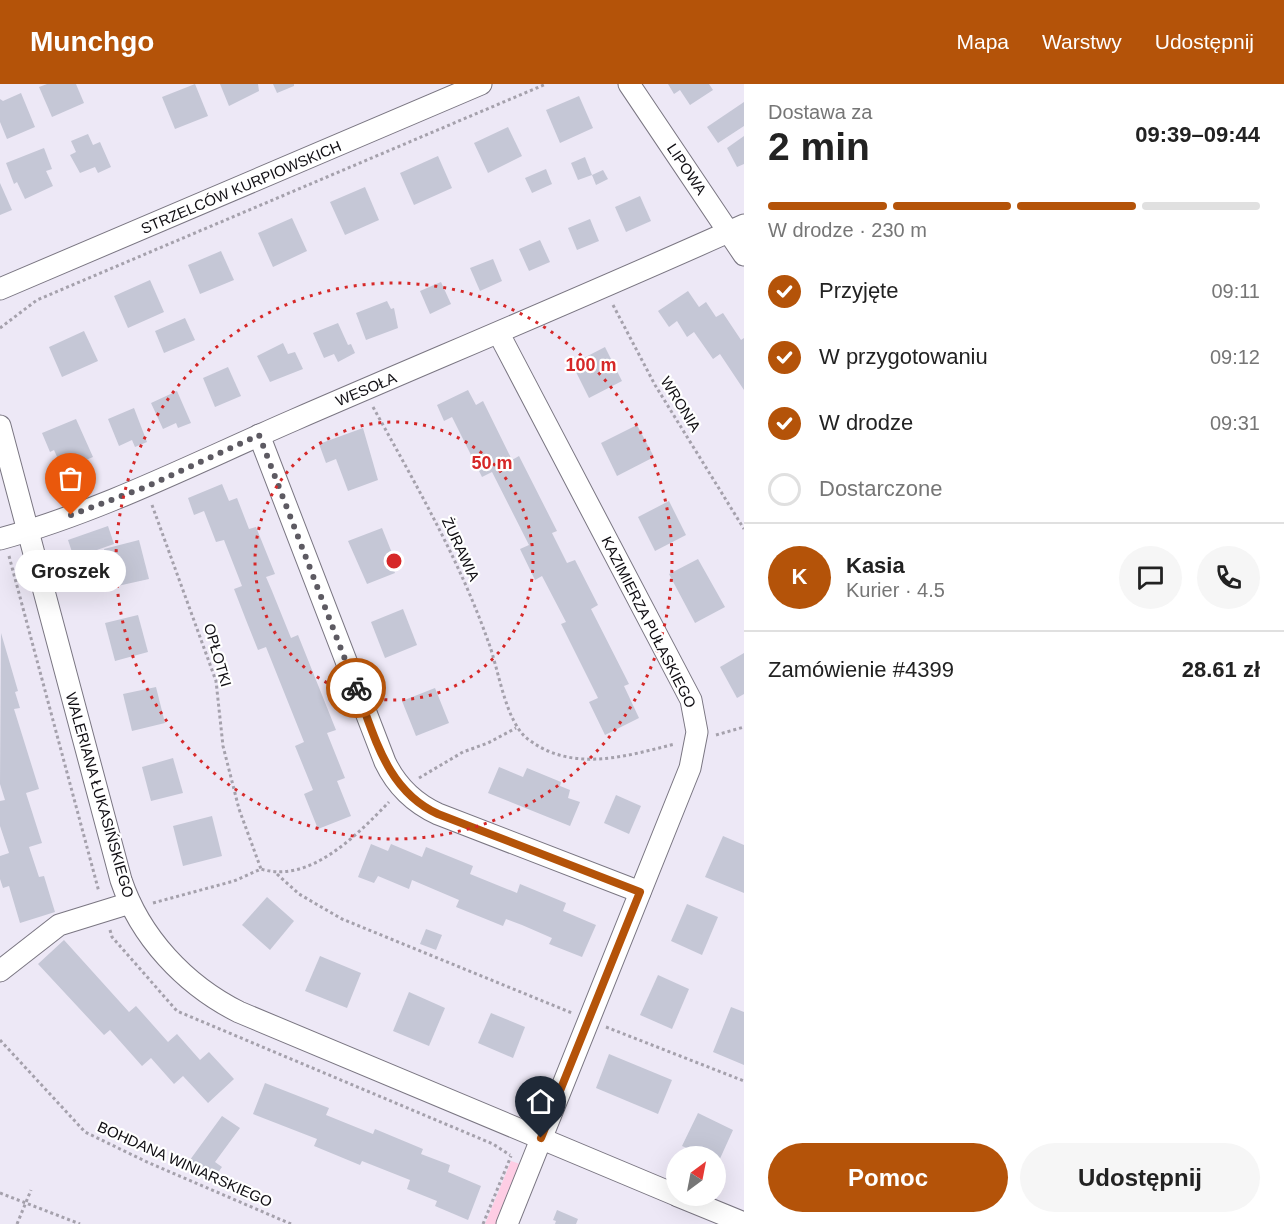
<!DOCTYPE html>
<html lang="pl">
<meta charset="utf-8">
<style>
:root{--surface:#fff;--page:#f6f6f6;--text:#222;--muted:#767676;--line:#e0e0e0;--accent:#b45309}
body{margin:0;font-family:Helvetica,sans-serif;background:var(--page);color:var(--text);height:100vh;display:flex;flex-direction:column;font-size:22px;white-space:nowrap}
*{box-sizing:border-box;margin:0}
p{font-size:20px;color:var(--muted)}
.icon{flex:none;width:33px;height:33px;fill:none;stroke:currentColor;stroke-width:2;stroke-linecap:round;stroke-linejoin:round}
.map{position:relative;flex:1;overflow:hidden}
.sheet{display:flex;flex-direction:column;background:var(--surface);width:540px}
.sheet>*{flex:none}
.needle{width:39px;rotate:32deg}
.fabs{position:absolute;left:666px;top:1062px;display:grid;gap:12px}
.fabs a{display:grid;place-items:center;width:60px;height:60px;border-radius:50%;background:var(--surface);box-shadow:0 6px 24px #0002;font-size:30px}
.pin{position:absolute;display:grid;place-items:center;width:51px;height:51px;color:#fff;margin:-62px -26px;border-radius:50% 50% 50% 0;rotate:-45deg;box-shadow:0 0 6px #0007}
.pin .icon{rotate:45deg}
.courier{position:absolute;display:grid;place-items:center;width:60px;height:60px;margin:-30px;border:4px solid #b45309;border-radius:50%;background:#fff;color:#222;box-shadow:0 2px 8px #0007}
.bubble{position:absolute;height:42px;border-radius:21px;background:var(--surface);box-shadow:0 6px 24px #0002;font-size:20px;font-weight:800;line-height:42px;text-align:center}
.overview em{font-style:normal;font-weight:800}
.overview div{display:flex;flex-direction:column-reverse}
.overview{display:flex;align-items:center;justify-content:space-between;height:102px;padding:0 24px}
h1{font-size:39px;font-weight:800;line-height:45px}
.bar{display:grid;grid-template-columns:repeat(4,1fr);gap:9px 6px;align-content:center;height:72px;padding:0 24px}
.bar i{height:8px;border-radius:4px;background:var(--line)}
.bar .active{background:var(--accent)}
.bar p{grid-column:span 4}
.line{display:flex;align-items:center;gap:15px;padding:0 24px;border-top:2px solid var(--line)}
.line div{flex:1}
.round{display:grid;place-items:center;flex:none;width:63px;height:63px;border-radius:32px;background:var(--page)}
ol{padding:0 24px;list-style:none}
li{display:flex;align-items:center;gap:18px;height:66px}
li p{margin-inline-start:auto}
li .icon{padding:6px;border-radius:50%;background:var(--accent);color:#fff;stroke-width:4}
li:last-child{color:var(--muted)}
li i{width:33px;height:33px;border:3px solid var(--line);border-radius:50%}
.primary-button{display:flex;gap:12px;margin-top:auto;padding:12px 24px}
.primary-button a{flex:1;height:69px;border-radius:36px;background:var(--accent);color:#fff;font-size:24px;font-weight:800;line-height:69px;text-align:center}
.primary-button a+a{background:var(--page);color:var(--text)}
header{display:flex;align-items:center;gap:36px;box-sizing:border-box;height:84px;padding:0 30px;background:var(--accent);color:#fff}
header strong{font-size:28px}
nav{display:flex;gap:33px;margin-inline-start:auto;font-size:21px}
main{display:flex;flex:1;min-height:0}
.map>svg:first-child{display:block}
.green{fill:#fecde4}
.building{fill:#c5c7d6}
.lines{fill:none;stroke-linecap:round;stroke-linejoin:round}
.minor-casing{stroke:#7a7682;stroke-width:23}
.path{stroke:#a5a1ac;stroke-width:3;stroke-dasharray:3 3;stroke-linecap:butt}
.minor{stroke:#fff;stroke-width:21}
.done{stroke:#5d5a62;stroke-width:6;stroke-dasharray:0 10.8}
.route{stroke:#b45309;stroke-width:8}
.ring{fill:none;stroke:#d62828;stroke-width:3;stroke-dasharray:3 6}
.labels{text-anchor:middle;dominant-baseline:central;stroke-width:4.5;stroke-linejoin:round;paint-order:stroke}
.street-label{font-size:15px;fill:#100e13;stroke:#fff}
.centre{fill:#d62828;stroke:#fff;stroke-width:3}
.ring-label{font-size:18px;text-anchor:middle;font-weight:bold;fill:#d62828;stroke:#fff;stroke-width:4.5;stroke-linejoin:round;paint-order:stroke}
</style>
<header>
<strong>Munchgo</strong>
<nav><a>Mapa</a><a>Warstwy</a><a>Udostępnij</a></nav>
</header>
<main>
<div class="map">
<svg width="744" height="1140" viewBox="0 0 744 1140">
<rect width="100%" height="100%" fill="#ede8f6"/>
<!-- green -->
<path class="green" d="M511,1077L520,1080L496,1140H485Z"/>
<!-- building -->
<g class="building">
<path d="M47,0H76L84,19L52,33L39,3Z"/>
<path d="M195,0L208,32L175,45L162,13Z"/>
<path d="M220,0H258L259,7L229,22Z"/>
<path d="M273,0H294V2L277,9Z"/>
<path d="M668,0H709L713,6L690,21L680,6L674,10Z"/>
<path d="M21,9L35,43L7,55L0,38V15L3,17Z"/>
<path d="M579,12L593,44L560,59L546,26Z"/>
<path d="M744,18V42L718,59L707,43Z"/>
<path d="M508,43L522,72L488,89L474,59Z"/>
<path d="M88,50L93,61L100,58L111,83L98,89L95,83L80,89L70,71L76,68L71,57Z"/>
<path d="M744,52V80L737,83L727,64Z"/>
<path d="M44,64L52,85L46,87L53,102L25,115L17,98L14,100L6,79Z"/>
<path d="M438,72L452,104L414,121L400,89Z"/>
<path d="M585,73L592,91L578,96L571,79Z"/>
<path d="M546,85L552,100L532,109L525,94Z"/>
<path d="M603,86L608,95L596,101L592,91Z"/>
<path d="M0,99L12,126L0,131Z"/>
<path d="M365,103L379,136L345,151L330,118Z"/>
<path d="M640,112L651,137L626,148L615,123Z"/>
<path d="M292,134L307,167L273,183L258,149Z"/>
<path d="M590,135L599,157L577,166L568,144Z"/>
<path d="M540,156L550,178L529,187L519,165Z"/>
<path d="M221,167L234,196L200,210L188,181Z"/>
<path d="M493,175L502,197L480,207L470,184Z"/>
<path d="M150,196L164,228L128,244L114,212Z"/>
<path d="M441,198L451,220L430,230L420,207Z"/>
<path d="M688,207L699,223L706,218L716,233L723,229L741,256L744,254V306L720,270L713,275L694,248L687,253L677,237L669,243L658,227Z"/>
<path d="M387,217L391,225L394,224L398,244L366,256L356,229Z"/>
<path d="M185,234L195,256L164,269L155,247Z"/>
<path d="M338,239L348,261L351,260L355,269L338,278L334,270L324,274L313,249Z"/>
<path d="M84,247L98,277L62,293L49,263Z"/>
<path d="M283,259L288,270L295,268L303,285L270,298L257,272Z"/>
<path d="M605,263L622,297L589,314L572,280Z"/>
<path d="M228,283L241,312L215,323L203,294Z"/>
<path d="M468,306L476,321L483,317L512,376L519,372L557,447L552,449L567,479L575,476L598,521L591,525L629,600L624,602L639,634L605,651L589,618L598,614L561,540L566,538L542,492L535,496L520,465L529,461L492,388L482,393L452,333L444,337L437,321Z"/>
<path d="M177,307L191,339L178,344L176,339L163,345L151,319Z"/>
<path d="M134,324L147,358L135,363L132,356L119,362L108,335Z"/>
<path d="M76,335L93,373L63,386L54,366L50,368L42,349Z"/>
<path d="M637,341L654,373L617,392L601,359Z"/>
<path d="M363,344L378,396L348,407L336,375L326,379L319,360Z"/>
<path d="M222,400L229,417L237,414L249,445L256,443L275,490L266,493L272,507L291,554L298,551L336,646L327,649L345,694L337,697L351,732L318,745L304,710L313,706L295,662L304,658L266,563L258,566L246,536L234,505L242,502L224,456L216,458L204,427L194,431L188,414Z"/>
<path d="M669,417L686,451L655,467L638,433Z"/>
<path d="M108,442L114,460L74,474L68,456Z"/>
<path d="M382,444L396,479L392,481L395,489L367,500L348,457Z"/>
<path d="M139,456L149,495L113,503L104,465Z"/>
<path d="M698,475L725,523L695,539L669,490Z"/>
<path d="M403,525L417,561L385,574L371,538Z"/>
<path d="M138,531L148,568L115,577L105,539Z"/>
<path d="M1,549L18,607L15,608L20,624L14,625L39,705L26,709L42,759L29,763L39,793L44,792L55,828L20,839L9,802L3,804L0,795V772L9,769L0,742V717L5,716L0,700Z"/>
<path d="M744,569V610L737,614L720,583Z"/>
<path d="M156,603L165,639L132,647L123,610Z"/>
<path d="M435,604L449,639L416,652L402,617Z"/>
<path d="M173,674L183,709L151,717L142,683Z"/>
<path d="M499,683L523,693L527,684L561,698L560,702L570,706L568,714L580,718L570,742L488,709Z"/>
<path d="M616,711L641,722L629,750L604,739Z"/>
<path d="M212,732L222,772L183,782L173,742Z"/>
<path d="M723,752L744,761V809L705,793Z"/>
<path d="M371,760L388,767L391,760L422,773L426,763L473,782L470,790L517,809L520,800L566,819L563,827L596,841L582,873L549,860L552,854L522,841L506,835L503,842L456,823L459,816L412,796L409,805L378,792L374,799L358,793Z"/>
<path d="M267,813L294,837L270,866L242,841Z"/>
<path d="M687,820L718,833L702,871L671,857Z"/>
<path d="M426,845L442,851L436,866L420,860Z"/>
<path d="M64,856L129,928L136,922L168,958L177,950L200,976L209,968L234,995L208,1019L183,992L174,1000L151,974L142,982L110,946L104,951L38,880Z"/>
<path d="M320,872L361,889L347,924L305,907Z"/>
<path d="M658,891L689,905L672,945L640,931Z"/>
<path d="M409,908L445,924L429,962L393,947Z"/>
<path d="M731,923L744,928V981L713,968Z"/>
<path d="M491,929L525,943L513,974L478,959Z"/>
<path d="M609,970L672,996L658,1030L596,1004Z"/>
<path d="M265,999L329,1024L326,1031L373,1050L375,1045L423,1065L421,1070L450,1081L448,1088L481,1102L468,1136L435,1122L437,1117L407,1105L410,1096L362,1077L360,1081L314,1062L317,1055L253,1030Z"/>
<path d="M698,1029L733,1046L718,1079L716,1072H705L682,1062Z"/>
<path d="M222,1032L240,1044L215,1078L222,1083L211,1098L187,1080Z"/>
<path d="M557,1126L578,1135L576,1140H555L556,1137L553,1136Z"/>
</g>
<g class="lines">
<!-- minor casing -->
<g class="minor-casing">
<g id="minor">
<path d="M629,0L744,171"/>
<path d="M0,205L481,0"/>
<path d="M499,250L691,616L697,648L690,684L507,1140"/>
<path d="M0,342L121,796C140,853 185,901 239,928L676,1111"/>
<path d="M259,351L385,678C397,703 414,719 438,730L640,808"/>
<path d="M0,455C102,427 197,378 294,336C444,271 595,208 744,141"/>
<path d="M0,887L59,841L130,819"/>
<path d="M678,1112L744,1139"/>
</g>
</g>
<!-- path -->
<g class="path">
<path d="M613,221L655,301L744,445"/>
<path d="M0,244L37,216L546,0"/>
<path d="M373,323C415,399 459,475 488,557C499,585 505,639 529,656C574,689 626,672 675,660"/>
<path d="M152,421L216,597L223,662L239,725L261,785"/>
<path d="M9,472L99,808"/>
<path d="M716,651L744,643"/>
<path d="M419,694L463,668L488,659L516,644"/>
<path d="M277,790L299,810L342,835L572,929"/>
<path d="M153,819L234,797L261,785C310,800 357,751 389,718"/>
<path d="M110,846L112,853L177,927L493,1060L510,1071"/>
<path d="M606,943L744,997"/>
<path d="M0,956L85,1048L147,1078L291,1140"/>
<path d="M0,1109L80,1140"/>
<path d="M17,1140L31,1106"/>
<path d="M483,1140L511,1072"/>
</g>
<!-- minor -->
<use href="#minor" class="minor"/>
</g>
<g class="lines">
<!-- done -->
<path class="done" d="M71,431L146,403L259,351L356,604"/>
<!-- route -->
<path class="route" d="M356,604C375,652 386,706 438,730L640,808L541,1054"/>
</g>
<!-- distance rings -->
<g class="ring">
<circle cx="394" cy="477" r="139"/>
<circle cx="394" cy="477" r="278"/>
</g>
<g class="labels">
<!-- street labels -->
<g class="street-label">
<text transform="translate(687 85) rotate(56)">LIPOWA</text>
<text transform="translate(241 103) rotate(-23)">STRZELCÓW KURPIOWSKICH</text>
<text transform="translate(366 305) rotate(-23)">WESOŁA</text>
<text transform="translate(681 320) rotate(58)">WRONIA</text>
<text transform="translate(461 465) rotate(65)">ŻURAWIA</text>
<text transform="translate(649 538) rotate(63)">KAZIMIERZA PUŁASKIEGO</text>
<text transform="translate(218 571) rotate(74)">OPŁOTKI</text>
<text transform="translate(100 711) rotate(74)">WALERIANA ŁUKASIŃSKIEGO</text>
<text transform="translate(185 1080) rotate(24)">BOHDANA WINIARSKIEGO</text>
</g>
</g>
<circle cx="394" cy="477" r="9" class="centre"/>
<g class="ring-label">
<text x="591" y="287">100 m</text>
<text x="492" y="385">50 m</text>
</g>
</svg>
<div class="fabs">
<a><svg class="needle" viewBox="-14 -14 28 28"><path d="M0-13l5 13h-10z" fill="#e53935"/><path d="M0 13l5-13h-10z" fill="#767676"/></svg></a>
</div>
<div class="pin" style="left:71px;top:431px;background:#ea580c"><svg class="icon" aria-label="bag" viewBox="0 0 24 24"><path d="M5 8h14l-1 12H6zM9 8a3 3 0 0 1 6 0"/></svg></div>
<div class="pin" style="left:541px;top:1054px;background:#1f2937"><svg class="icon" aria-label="home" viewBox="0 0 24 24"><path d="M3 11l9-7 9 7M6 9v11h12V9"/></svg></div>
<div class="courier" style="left:356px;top:604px"><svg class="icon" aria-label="bike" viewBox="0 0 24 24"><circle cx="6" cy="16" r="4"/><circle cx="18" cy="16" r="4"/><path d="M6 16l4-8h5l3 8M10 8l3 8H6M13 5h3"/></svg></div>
<div class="bubble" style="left:15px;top:466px;width:111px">Groszek</div>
</div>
<section class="sheet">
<div class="overview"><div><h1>2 min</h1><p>Dostawa za</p></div><em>09:39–09:44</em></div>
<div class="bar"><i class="active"></i><i class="active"></i><i class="active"></i><i></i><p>W drodze · 230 m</p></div>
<ol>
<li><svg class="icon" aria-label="check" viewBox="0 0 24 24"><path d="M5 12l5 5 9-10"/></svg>Przyjęte<p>09:11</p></li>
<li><svg class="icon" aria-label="check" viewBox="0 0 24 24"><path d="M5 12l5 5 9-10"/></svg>W przygotowaniu<p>09:12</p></li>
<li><svg class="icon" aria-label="check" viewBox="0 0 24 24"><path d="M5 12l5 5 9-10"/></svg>W drodze<p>09:31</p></li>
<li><i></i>Dostarczone</li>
</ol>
<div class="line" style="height:108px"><b class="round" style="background:var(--accent);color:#fff">K</b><div><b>Kasia</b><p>Kurier · 4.5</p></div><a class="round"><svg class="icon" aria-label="chat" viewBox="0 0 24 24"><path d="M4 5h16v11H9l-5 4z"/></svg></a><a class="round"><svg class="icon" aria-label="phone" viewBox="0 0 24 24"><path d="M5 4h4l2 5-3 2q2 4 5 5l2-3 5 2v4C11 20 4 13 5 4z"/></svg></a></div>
<div class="line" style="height:78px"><div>Zamówienie #4399</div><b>28.61 zł</b></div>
<div class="primary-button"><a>Pomoc</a><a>Udostępnij</a></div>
</section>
</main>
